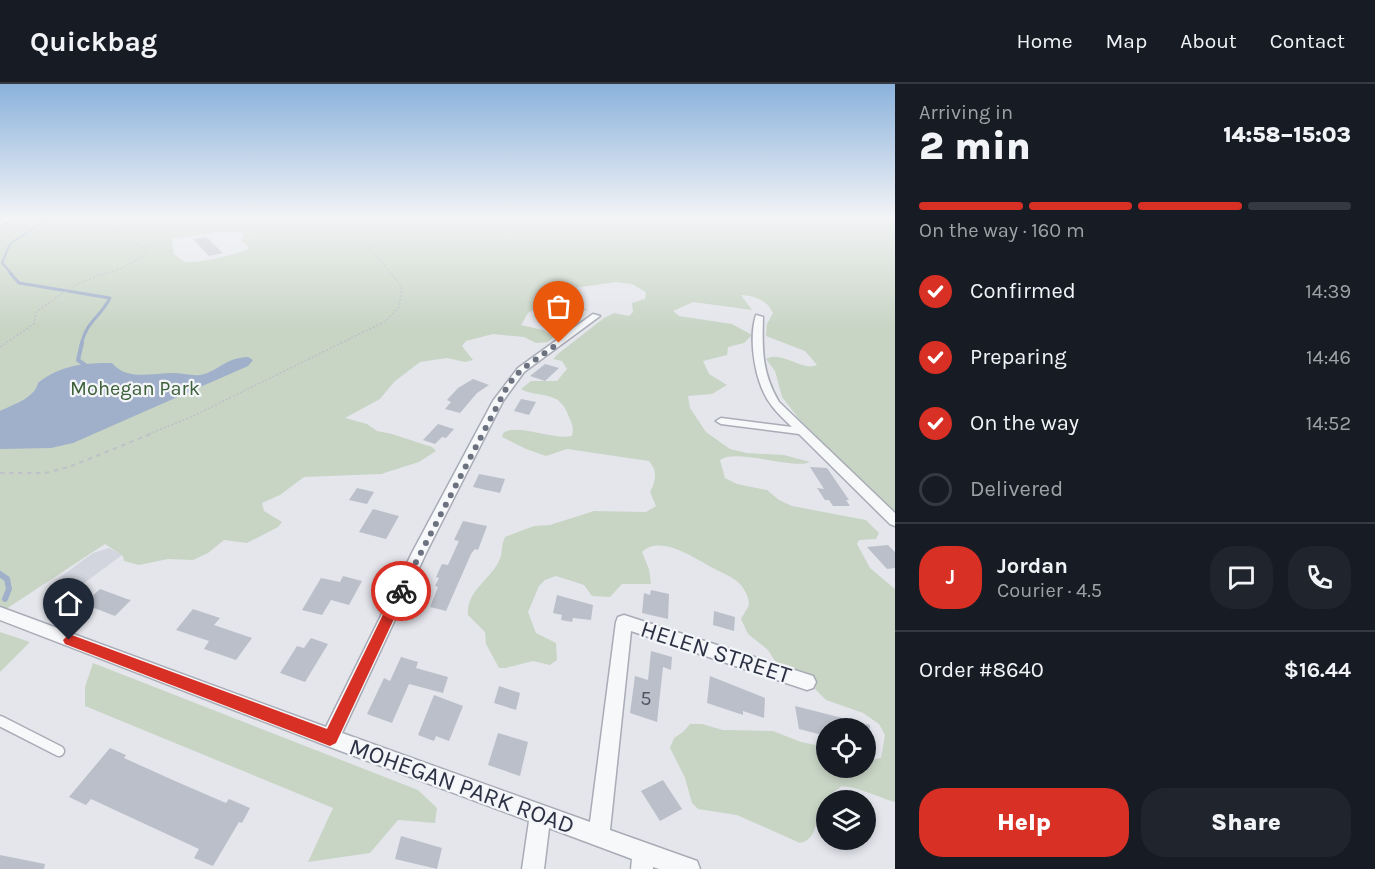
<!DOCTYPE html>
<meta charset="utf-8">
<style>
:root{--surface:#171b24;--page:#20242c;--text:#f1f3f6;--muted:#9ea1a6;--line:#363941;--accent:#d93025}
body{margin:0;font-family:Karla,sans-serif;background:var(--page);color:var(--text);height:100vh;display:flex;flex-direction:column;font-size:22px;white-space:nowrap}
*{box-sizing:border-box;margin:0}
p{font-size:20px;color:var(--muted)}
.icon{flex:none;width:33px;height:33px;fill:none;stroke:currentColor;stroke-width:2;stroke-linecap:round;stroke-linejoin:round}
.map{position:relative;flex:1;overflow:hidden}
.side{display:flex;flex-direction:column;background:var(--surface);width:480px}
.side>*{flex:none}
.tools{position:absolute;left:816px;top:634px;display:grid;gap:12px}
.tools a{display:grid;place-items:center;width:60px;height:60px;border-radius:50%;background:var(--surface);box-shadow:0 3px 9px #0003;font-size:30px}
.pin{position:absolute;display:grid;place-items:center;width:51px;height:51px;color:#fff;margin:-62px -26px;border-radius:50% 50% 50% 0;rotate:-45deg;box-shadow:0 0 6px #0007}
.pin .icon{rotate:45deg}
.courier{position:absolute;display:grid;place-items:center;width:60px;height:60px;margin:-30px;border:4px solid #d93025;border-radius:50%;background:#fff;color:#222;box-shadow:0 2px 8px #0007}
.overview em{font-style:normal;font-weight:800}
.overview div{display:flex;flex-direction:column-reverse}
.overview{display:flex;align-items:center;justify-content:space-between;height:102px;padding:0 24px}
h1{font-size:39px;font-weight:800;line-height:45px}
.bar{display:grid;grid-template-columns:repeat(4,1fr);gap:9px 6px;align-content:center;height:72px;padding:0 24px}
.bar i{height:8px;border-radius:4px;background:var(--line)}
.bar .selected{background:var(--accent)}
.bar p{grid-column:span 4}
.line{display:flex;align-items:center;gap:15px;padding:0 24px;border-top:2px solid var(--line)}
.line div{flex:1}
.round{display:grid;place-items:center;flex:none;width:63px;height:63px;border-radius:24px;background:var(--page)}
ol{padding:0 24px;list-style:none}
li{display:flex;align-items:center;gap:18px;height:66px}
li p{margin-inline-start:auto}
li .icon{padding:6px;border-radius:50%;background:var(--accent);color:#fff;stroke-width:4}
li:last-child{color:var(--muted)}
li i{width:33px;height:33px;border:3px solid var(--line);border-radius:50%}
.cta{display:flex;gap:12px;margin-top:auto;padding:12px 24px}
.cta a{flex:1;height:69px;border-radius:24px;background:var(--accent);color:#fff;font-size:24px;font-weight:800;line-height:69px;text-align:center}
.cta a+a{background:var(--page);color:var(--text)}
header{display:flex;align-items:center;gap:36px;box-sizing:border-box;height:84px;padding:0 30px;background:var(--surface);border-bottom:2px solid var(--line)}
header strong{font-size:28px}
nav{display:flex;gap:33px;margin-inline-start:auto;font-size:21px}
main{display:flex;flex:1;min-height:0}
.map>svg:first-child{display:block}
.built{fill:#d2d5de}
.green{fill:#c8d5c5;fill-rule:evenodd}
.water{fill:#a0b0ca}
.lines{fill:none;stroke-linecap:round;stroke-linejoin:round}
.stream-far3{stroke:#a0b0ca;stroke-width:2}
.stream-far2{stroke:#a0b0ca;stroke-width:3}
.stream-far1{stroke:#a0b0ca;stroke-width:4}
.stream{stroke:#a0b0ca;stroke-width:6}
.building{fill:#bbbfc9}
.service-casing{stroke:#a9acb6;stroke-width:13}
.minor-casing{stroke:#a9acb6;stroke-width:3}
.path-far1{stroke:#bec1c7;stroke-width:1.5;stroke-dasharray:2 2;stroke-linecap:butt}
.path{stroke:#bec1c7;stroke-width:2;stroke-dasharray:4.5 4.5;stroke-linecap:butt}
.service{stroke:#f7f8fa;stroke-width:10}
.minor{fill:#f7f8fa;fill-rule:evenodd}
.route{fill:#d93025}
.done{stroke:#6c717f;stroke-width:6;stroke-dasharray:0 10.8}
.labels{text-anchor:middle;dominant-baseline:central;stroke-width:4.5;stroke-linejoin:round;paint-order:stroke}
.park-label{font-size:20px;fill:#3c6039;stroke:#f4f5f9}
.near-number-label{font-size:20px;fill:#505565}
.near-street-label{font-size:24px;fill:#2c3244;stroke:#f4f5f9}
</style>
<header>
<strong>Quickbag</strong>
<nav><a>Home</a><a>Map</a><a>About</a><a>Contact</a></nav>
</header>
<main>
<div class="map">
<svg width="895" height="785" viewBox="0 0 895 785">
<rect width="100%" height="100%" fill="#e4e6ec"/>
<!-- built -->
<path class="built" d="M109,464L122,471L72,508L55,497L93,469Z"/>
<!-- green -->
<g class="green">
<path d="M0,133H895V427L876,412L799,335L782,313L775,287L766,275C782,266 802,288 817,281L805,267L766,252L767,240L773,229C767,216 755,212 741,211L752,226L693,218L673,227L679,232L732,240L752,251L744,259L728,263L727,271L703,277L709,290L727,301L712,310L688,312L690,324L706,348L730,365L747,369L784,371L810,378C793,386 737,364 720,376L725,394L737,400L767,406L779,416L792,422L866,436L879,449L876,455L859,456L857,460L870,484L895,505V718C881,715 853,700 840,703C840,704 833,708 833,709C807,726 825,753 800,759L737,731L698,725L692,719L685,694L670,664L674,654L683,648L690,640H702L723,646L773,647L801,658L826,663V684H866V677L881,674L885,651L879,640L863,629L826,616L805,595L779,583L768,566L748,550L741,535L749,521C749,513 745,506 740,500C733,493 724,490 715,485C697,476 661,449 642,468L649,485L651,500H622L610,513L592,512L584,501L556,492L545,496L539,502L528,528L536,549L556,559L557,576L550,581L533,577L505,584H499L486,560L485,548L468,531C466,507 490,496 499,477C503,469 501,461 505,453L534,442L550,441L594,427L646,428L656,422L650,408C656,397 658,387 649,377L567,365L546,372L526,365L502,353L504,348C520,340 552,356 572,352C574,344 572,340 569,333C560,305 540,315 521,305L531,297H557L567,285L562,277L553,275L559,269L604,234L614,229L629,232L633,228L632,219L645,215L646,208L632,200L616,198L560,206L572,219L588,226H574L549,218L528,229L521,241L543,246L554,253L548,258L536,259L524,253L493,250L466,257L462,262L473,276L465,278L447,274L420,278L394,298L380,315L345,334L367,340L377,347L392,350L432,363L436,367L419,378L381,390L304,393L280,411L262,419L264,427L282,438L278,443L247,459L224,456L208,469L193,476L168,475L139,481L124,477L123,472L105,460L0,529ZM218,148L244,149L241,156L249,164C242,170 194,180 186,178C182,177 178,173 174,170L172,155Z"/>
<path d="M0,548L30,558L0,588Z"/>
<path d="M93,579L418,706L437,724L435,739L398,736L370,769L308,778L333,724L85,622V603Z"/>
</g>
<!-- water -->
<path class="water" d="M248,273L253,276L248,282L73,359L51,364L0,365V327C12,321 35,314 38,299C60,281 84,279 112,279C127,297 151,289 173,289C182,289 191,292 200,291C218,288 224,274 248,273Z"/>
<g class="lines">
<!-- stream-far3 -->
<path class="stream-far3" d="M12,190L2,179L10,160L50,133"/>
<!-- stream-far2 -->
<path class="stream-far2" d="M10,189L19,199L110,214C99,235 87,236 81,261"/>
<!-- stream-far1 -->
<path class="stream-far1" d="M82,259L78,276L85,281"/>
<!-- stream -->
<path class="stream" d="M0,490L7,495L9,505L5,515"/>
</g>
<!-- building -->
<g class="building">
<path d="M206,153L223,169L209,172L193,155Z"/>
<path d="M545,280L559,284L545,297L530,292Z"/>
<path d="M473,295L489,301L477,309L460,329L445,325L451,318L447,316L458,304Z"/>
<path d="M521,315L536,318L529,331L514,327Z"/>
<path d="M438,340L454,345L446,354L442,353L435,360L423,356Z"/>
<path d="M810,383L827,384L849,416H846L850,422H833L829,416H825L817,404L824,405Z"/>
<path d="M479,390L505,395L500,409L473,403Z"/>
<path d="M357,404L374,408L367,420L349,416Z"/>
<path d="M373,425L399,432L386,455L359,448Z"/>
<path d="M463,437L487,442L478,466L475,465L471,470L446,527L430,523L438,503L435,502L439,494L436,493L442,480L448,481L459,457L454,456Z"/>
<path d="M888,461L895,468V484L887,485L867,463Z"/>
<path d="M343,492L362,497L349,521L331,516L322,531L302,526L321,494L340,498Z"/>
<path d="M100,505L127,515L131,516L115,532L84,520Z"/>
<path d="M651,506L669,510L668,535L642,529L644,509L650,511Z"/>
<path d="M557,511L593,521L591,536L573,534L572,538L561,536L562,531L553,529Z"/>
<path d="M193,525L220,534L214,541L252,554L236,576L204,565L209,557L176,546Z"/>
<path d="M714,527L735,533L734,547L713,541Z"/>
<path d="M311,554L328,560L305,598L280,589L297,562L304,564Z"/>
<path d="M651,567L672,573L671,586L663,583L657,638L630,629L635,592L648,596Z"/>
<path d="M401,573L418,578L416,584L448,593L443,609L409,600L392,639L367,630L384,594L390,597Z"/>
<path d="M710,592L765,614L764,634L743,627V631L707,619Z"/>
<path d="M499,602L520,609L516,626L494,619Z"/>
<path d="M434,611L463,622L449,657L436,652L434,657L418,651Z"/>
<path d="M795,622L870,641V645H826V652L799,645Z"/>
<path d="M498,649L528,658L520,692L488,681Z"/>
<path d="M110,664L126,671L124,674L175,697L226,719L229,715L250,724L242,739L239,738L213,782L194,774L199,765L91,715L86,721L69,713Z"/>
<path d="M663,696L682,725L660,737L641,707Z"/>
<path d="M401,752L442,764L437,785L395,775Z"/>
<path d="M0,771L45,780L44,785H0Z"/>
</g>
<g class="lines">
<!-- service casing -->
<g class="service-casing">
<path id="service" d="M0,637L59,667"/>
</g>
<!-- minor casing -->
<g class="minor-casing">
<g id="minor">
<path d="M8,133H16L0,141V137Z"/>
<path d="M593,230L600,232L524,288L503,317L427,467L342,649L590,738L616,538L618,533L624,531L813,592L816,598L813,604L807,606L631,547L610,746L697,777L700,785H659L653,783V785H631L632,775L549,744L544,785H522L529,737L330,663L0,536V523L326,643L413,467L493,317L518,284Z"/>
<path d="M756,231L763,233C762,266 762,289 779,318L895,429V442L890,440L799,350L721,340L716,337L721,334L792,343C785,336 778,330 772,322C755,301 748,256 756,231Z"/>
</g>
</g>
<!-- path-far1 -->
<g class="path-far1">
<path d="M0,159L38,133"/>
<path d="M0,263L34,240L36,228C51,218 64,207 80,199C102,188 131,187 147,166L113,145L74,133"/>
<path d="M149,350L191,333L386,237L399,223L402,203L352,143L356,133"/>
</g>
<!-- path -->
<path class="path" d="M0,389H45L69,383L153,349"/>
<!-- service -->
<use href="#service" class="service"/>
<!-- minor -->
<use href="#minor" class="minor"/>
</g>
<!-- sky -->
<linearGradient id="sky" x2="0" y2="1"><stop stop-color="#8bb2dc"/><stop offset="0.55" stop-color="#f3f4f6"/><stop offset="1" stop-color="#f3f4f6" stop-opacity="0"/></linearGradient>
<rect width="895" height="243" fill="url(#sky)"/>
<!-- route -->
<path class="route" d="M401,502L407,507L336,659L330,662L65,560L63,556L69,550L327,645L396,504Z"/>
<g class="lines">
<!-- done -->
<path class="done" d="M401,507L508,301L521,286L559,259"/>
</g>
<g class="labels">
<!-- park labels -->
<g class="park-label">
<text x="135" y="304">Mohegan Park</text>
</g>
<!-- near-number labels -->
<g class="near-number-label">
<text x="646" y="614">5</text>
</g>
<!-- near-street labels -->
<g class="near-street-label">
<text transform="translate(716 568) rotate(18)">HELEN STREET</text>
<text transform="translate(462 702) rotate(20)">MOHEGAN PARK ROAD</text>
</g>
</g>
</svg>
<div class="tools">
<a><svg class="icon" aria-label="locate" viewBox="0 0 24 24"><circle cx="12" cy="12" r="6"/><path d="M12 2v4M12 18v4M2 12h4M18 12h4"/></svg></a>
<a><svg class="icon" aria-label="layers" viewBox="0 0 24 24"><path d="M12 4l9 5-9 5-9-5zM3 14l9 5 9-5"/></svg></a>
</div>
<div class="pin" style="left:559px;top:259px;background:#ea580c"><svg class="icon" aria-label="bag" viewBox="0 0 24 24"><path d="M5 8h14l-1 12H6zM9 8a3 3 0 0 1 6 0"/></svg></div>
<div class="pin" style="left:69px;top:556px;background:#1f2937"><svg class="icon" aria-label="home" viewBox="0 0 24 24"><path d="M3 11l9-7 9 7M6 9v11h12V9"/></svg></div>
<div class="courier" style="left:401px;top:507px"><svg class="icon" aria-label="bike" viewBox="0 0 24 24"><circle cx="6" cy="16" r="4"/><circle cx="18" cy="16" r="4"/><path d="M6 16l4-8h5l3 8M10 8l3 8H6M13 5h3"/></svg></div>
</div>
<section class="side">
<div class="overview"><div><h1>2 min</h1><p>Arriving in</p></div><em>14:58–15:03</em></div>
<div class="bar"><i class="selected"></i><i class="selected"></i><i class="selected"></i><i></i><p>On the way · 160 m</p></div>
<ol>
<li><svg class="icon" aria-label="check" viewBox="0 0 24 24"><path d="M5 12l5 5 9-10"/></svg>Confirmed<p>14:39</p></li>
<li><svg class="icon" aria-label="check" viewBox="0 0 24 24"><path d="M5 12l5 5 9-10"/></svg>Preparing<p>14:46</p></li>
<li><svg class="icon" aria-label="check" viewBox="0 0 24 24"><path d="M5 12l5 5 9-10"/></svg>On the way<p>14:52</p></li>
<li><i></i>Delivered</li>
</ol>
<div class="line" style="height:108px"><b class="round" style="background:var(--accent);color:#fff">J</b><div><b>Jordan</b><p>Courier · 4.5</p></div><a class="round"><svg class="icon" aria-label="chat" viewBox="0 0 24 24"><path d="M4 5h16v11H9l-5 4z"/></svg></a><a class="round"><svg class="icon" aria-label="phone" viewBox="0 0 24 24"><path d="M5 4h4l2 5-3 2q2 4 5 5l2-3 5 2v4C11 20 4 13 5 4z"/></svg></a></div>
<div class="line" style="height:78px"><div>Order #8640</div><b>$16.44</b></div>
<div class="cta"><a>Help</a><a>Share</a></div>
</section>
</main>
